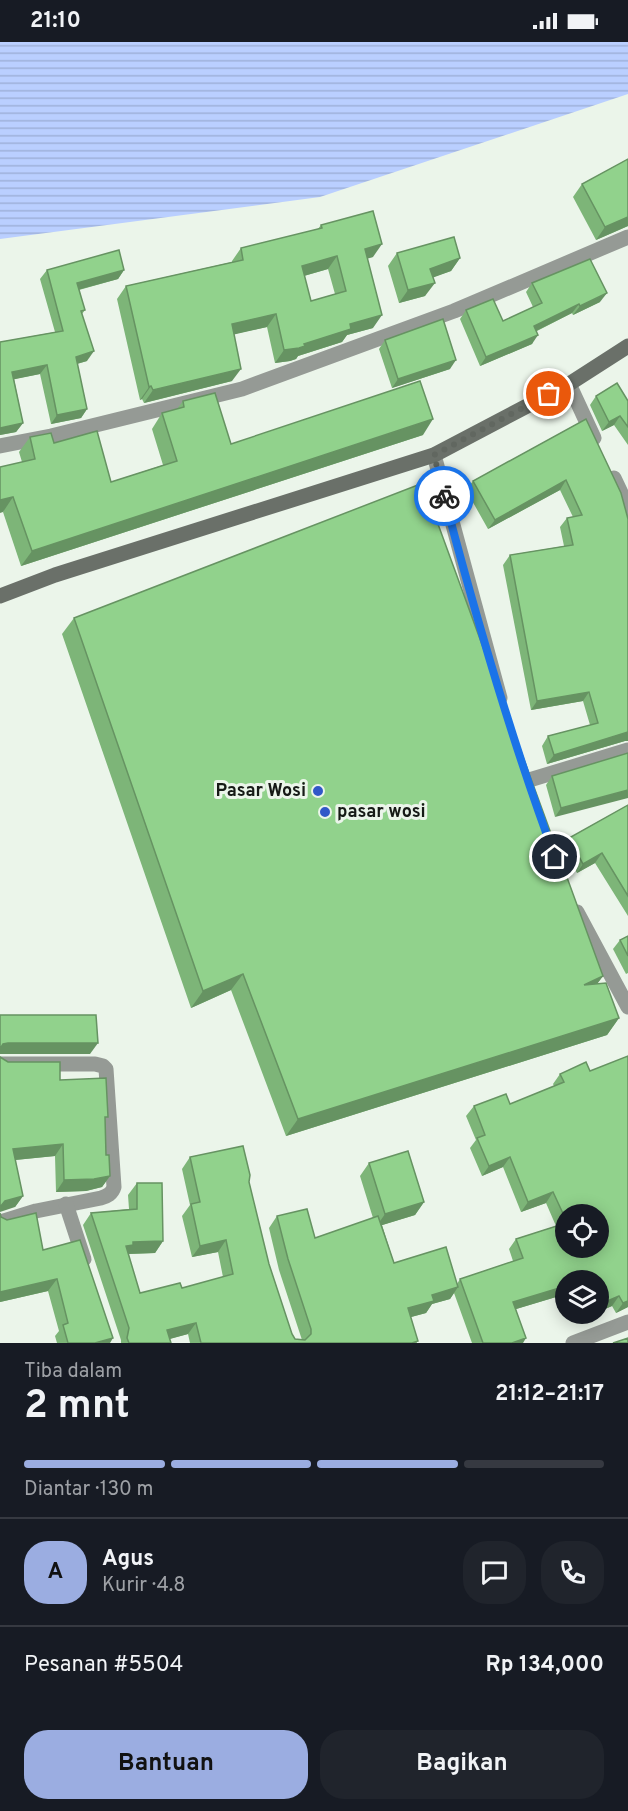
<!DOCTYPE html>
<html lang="id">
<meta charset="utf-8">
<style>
:root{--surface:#171b24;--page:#20242c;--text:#f1f3f6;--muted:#9ea1a6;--line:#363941;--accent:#9bade1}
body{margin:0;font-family:Overpass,sans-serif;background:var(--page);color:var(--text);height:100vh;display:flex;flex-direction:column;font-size:22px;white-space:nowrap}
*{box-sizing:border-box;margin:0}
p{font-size:20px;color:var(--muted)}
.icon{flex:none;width:33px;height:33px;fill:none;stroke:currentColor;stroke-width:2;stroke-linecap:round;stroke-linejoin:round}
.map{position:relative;height:1301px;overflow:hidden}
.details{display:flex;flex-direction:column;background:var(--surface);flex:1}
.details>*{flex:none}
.buttons{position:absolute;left:555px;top:1162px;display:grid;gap:12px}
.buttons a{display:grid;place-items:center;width:54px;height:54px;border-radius:50%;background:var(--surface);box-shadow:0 3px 15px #0003;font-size:30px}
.pin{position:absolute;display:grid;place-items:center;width:51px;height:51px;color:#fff;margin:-26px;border:3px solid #fff;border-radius:50%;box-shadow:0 2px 6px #0007}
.courier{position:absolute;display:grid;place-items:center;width:60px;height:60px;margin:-30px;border:4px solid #1a73e8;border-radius:50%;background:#fff;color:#222;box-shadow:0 2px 8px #0007}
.summary em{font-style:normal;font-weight:700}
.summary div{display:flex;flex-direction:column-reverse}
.summary{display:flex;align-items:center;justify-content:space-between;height:102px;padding:0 24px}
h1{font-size:39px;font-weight:700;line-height:45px}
.bar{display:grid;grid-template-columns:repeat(4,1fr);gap:9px 6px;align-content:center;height:72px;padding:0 24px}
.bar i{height:8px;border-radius:4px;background:var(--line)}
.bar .current{background:var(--accent)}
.bar p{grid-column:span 4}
.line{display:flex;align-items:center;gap:15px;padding:0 24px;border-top:2px solid var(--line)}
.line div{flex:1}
.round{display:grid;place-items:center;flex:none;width:63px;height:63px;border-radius:24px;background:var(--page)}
.action{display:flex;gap:12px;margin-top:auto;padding:12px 24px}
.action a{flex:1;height:69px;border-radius:24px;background:var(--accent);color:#111;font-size:24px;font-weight:700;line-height:69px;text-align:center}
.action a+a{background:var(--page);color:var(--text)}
.status{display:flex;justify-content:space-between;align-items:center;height:42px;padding:0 30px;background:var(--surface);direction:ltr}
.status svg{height:16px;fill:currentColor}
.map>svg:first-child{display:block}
.water{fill:url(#water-rules)}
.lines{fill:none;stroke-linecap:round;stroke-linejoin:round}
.street{stroke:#959a95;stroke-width:15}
.secondary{stroke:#6a7069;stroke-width:15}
.wall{fill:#7db578;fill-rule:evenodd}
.shaded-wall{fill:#669362}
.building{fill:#91d28c;stroke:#669362;stroke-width:1.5;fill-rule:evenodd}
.done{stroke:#616760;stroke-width:6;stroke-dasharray:0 10.8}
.route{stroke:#1a73e8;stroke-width:8}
.poi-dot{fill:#3158c8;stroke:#ebf5ea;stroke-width:2}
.labels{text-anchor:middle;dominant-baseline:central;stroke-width:6;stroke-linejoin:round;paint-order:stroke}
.poi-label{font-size:18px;font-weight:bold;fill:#161a16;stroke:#ebf5ea;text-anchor:end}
</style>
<div class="status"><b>21:10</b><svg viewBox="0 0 49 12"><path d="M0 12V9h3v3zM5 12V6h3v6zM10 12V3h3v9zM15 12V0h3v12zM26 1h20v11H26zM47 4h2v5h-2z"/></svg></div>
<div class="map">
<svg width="628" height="1301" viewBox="0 0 628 1301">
<defs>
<pattern id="water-rules" width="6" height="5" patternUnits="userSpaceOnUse" patternTransform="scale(1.5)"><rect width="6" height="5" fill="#bacfff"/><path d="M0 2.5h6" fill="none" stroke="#9fb1da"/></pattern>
</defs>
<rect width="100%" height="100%" fill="#ebf5ea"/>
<!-- water -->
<path class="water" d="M0,0H628V52L320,155L0,197Z"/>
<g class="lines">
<!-- street -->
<g class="street">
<path d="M569,342L594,396"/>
<path d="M0,404L51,394L242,347L454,269L628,195"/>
<path d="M434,413L500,656"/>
<path d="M614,436L624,457L628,479"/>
<path d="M526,739L628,708"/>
<path d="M577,870L628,965"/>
<path d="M0,1022H95L103,1024L106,1027L114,1145C112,1152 107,1154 101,1156L36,1169L0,1180"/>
<path d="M66,1162L84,1217"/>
<path d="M573,1301L628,1280"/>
</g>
<!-- secondary -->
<path class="secondary" d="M0,554L55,533L434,413L569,342L628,304"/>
</g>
<!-- wall -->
<g class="wall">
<path d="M628,117V184L596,198L573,155L582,142Z"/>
<path d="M321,183L373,215L367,216L373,286L347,293L342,300L298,314L296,317L290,319L275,321L267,285L234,292L232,339L144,361L142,357L140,358L117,257L126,244L232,220V219L241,206L318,187ZM328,227L335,252L311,259L304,234Z"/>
<path d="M397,211L460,216L451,229L433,235L425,254L399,261L388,224Z"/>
<path d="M47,228H124L118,237L79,248L85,268L82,272L87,319L77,322L87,367L81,376L51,382L40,332L14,337L23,381L16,390L0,393V300L55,290L40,237Z"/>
<path d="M532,241L600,260L573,273L572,271L537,289L532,302L480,324L460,277L466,268L503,279L533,265L526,250Z"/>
<path d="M385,298L450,327L392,346L379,307Z"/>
<path d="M596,354L628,359V403L614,383L602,389L590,363Z"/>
<path d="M183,359L231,402L423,393L21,524L3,470L22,420L19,410L30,395L54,401L111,440L163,423L152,387L162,371L177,367Z"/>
<path d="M586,377L628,477V699H625L547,722L542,704L548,694L590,683L583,659L531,668L503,523L510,513L564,504L560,485L567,476L573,475L560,448L488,487L466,448L473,439Z"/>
<path d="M74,576L603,934L597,942L619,976L607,993L286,1094L231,948L191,966L62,592Z"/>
<path d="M628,711L555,775L546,743L552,734Z"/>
<path d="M628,763V874L595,821L577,831L562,805L569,796Z"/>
<path d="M628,894V931L626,932L613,907L620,898Z"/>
<path d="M628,1014V1265L616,1271L612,1264L598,1270V1239H566V1252L516,1267L523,1301H472L454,1251L450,1257L432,1262L426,1271L411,1275L417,1301H190L188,1292L169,1297L171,1301H121V1298L83,1183L91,1171L129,1167L128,1153L137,1141L163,1199L155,1211L128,1212L140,1251L182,1246L223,1235L218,1210L192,1215L182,1174L190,1163L182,1127L190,1115L249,1140L269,1222L292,1292L295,1297L302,1298L279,1228L269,1186L277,1174L315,1196L373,1176L360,1134L369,1121L424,1160L415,1173L382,1183L394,1221L457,1242L460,1237L513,1219L509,1207L516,1197L556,1184L546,1161L521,1170L503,1125L482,1134L470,1106L476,1098L466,1074L474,1064L510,1062L554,1044L553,1042L560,1032L590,1029ZM566,1173L598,1206H566Z"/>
<path d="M8,1020L60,1038L105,1080L106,1113L110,1134L102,1145L86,1149L56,1150L55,1114L15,1118L23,1154L15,1165Z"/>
<path d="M0,1171L1,1175L43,1208L110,1301H57L55,1294L59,1289L48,1249L0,1260Z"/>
</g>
<!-- shaded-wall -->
<g class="shaded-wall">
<path d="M628,175V184L596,198L605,185Z"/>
<path d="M382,202L373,215L356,220L365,207Z"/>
<path d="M337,214L328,227L293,237L302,224Z"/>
<path d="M460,216L451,229L421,240L430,227Z"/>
<path d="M124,228L118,237L70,250L77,241Z"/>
<path d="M435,241L425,254L399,261L408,248Z"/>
<path d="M607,251L600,260L573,273L580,264Z"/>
<path d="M579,262L572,271L528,293L534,284Z"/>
<path d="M276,272L267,285L223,295L232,282Z"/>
<path d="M382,273L373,286L347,293L342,300L298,314L296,317L290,319L275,321L284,308L304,302L350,282Z"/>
<path d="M538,293L532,302L480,324L486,315Z"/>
<path d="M94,309L87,319L69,324L76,315Z"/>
<path d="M456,318L450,327L392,346L398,337Z"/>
<path d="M47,323L40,332L6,339L12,330Z"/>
<path d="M241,327L232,339L144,361L153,348Z"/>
<path d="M151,344L142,357L140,358L149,345Z"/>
<path d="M87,367L81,376L51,382L57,373Z"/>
<path d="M620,374L614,383L602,389L609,380Z"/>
<path d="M433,377L423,393L21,524L32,509Z"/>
<path d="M23,381L16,390L0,393V386Z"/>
<path d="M566,438L560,448L488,487L495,478Z"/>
<path d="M13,455L3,470L0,471V458Z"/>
<path d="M589,650L583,659L531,668L537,659Z"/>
<path d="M628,690V699H625L547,722L554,713Z"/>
<path d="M628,748V756L555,775L561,766Z"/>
<path d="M602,811L595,821L577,831L583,822Z"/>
<path d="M243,932L231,948L191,966L203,949Z"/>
<path d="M603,934L591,950L584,943Z"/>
<path d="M619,976L607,993L286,1094L298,1077Z"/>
<path d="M8,1001H98L90,1012H0V1006L3,1002Z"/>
<path d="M63,1102L55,1114L5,1119L13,1107Z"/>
<path d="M510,1115L503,1125L482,1134L489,1124Z"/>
<path d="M110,1134L102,1145L86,1149L56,1150L64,1138Z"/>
<path d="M553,1150L546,1161L521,1170L528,1160Z"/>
<path d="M23,1154L15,1165L0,1170V1165L5,1159Z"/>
<path d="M424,1160L415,1173L376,1185L385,1172Z"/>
<path d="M226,1198L218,1210L192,1215L200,1204Z"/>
<path d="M163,1199L155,1211L127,1212L126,1204L133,1200Z"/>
<path d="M57,1237L48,1249L0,1260V1250Z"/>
<path d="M566,1244V1252L506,1270L513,1260Z"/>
<path d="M458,1245L450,1257L432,1262L426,1271L400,1278L408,1266L432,1253Z"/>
<path d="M619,1254L612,1264L598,1270V1263Z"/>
<path d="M628,1259V1265L616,1271L623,1261Z"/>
<path d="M196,1281L188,1292L159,1300L167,1288Z"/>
<path d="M113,1296L110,1301H95Z"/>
<path d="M526,1296L523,1301H512Z"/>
</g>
<!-- building -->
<g class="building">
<path d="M628,117V175L605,185L582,142Z"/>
<path d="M373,169L382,202L365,207L382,273L350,282L351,287L304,302L305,304L299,306L284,308L276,272L232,282L241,327L153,348L151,344L149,345L126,244L243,218L241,206L322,186L321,183ZM337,214L346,249L311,259L302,224Z"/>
<path d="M454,195L460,216L430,227L435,241L408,248L397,211Z"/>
<path d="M119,208L124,228L77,241L85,268L81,269L94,309L76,315L87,367L57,373L47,323L12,330L23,381L0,386V300L63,289L47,228Z"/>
<path d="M590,217L607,251L580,264L579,262L534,284L538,293L486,315L466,268L493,257L503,279L542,261L532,241Z"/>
<path d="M443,277L456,318L398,337L385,298Z"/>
<path d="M420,339L433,377L32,509L13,455L0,458V425L35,417L30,395L51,391L54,401L97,389L111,440L177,419L162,371L184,365L183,359L215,351L231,402Z"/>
<path d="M617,341L628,359V385L620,374L609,380L596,354Z"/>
<path d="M586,377L621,451L628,477V690L554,713L548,694L598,681L589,650L537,659L510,513L573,503L567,476L582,473L566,438L495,478L473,439Z"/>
<path d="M423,441L603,934L584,943L606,941L619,976L298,1077L243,932L203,949L74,576Z"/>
<path d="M628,711V748L561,766L552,734Z"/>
<path d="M628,763V854L602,811L583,822L569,796Z"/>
<path d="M628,894V914L620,898Z"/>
<path d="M0,973H96L98,1001H8L3,1002L0,1007Z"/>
<path d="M628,1014V1259L623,1261L619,1254L598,1263V1239H585V1238L580,1239H566V1244L513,1260L526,1296L512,1301H483L460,1237L523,1216L516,1197L566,1181V1206H598V1173H566V1178L553,1150L528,1160L510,1115L489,1124L477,1096L485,1093L474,1064L506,1052L510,1062L564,1040L560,1032L586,1020L590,1029Z"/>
<path d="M0,1015L8,1020H60V1038L106,1036L108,1075H105L106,1113H109L110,1134L94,1137L64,1138L63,1102L13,1107L23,1154L5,1159L0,1165Z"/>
<path d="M243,1104L250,1133L249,1140L269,1222L292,1292L295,1297L305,1298L311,1292V1287L288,1217L277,1174L307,1167L315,1196L378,1174L394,1221L446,1205L458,1245L432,1253L434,1259L408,1266L418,1299L412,1301H201L196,1281L167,1288L171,1301H129L127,1296L129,1286L91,1171L137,1167V1141H162L163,1199L133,1200V1203L126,1204L140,1251L180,1241L182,1246L233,1232L226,1198L200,1204L191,1162L200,1160L190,1115Z"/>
<path d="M408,1109L424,1160L385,1172L369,1121Z"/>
<path d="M0,1171L1,1175L7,1178L36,1171L43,1208L80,1198L113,1296L95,1301H68L63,1283L68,1281L57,1237L0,1250Z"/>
<path d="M628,1296V1301H613Z"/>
</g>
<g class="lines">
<!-- done -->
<path class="done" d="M444,454L434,413L549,352"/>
<!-- route -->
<path class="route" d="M444,454C476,576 511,697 555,815"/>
</g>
<!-- markers -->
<g class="poi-dot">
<circle cx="318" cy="749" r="6"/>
<circle cx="325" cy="770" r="6"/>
</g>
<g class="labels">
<!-- poi labels -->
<g class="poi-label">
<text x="306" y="749">Pasar Wosi</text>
<text x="337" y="770" text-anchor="start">pasar wosi</text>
</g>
</g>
</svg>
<div class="buttons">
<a><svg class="icon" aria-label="locate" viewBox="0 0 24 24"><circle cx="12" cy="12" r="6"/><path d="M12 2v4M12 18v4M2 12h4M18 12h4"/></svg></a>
<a><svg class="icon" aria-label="layers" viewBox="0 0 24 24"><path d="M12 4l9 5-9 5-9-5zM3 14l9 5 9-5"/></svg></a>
</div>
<div class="pin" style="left:549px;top:352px;background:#ea580c"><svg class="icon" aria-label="bag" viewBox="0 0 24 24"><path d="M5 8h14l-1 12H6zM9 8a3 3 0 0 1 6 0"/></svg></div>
<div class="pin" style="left:555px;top:815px;background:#1f2937"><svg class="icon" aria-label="home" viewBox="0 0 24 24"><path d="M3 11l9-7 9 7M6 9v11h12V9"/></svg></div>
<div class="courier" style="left:444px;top:454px"><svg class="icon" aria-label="bike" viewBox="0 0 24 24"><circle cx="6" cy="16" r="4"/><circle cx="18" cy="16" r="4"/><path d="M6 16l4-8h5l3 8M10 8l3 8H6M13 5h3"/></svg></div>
</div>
<section class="details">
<div class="summary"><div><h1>2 mnt</h1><p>Tiba dalam</p></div><em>21:12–21:17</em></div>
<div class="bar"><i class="current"></i><i class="current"></i><i class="current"></i><i></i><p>Diantar · 130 m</p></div>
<div class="line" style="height:108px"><b class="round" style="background:var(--accent);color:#111">A</b><div><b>Agus</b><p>Kurir · 4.8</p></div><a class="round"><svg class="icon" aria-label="chat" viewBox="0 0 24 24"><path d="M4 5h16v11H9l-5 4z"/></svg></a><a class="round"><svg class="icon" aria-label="phone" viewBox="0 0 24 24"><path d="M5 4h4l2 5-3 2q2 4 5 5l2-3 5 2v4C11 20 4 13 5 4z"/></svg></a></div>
<div class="line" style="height:78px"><div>Pesanan #5504</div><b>Rp 134,000</b></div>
<div class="action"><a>Bantuan</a><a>Bagikan</a></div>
</section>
